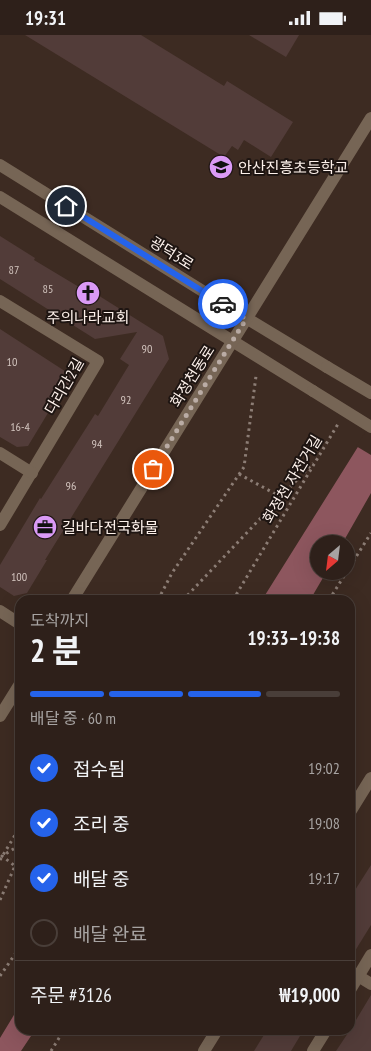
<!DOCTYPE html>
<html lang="ko">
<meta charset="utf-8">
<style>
:root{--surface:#2e201a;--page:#362823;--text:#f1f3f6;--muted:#a7a3a2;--line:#493e39;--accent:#2563eb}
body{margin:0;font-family:"PT Sans Narrow","Noto Sans KR",sans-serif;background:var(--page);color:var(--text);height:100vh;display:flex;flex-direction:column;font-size:19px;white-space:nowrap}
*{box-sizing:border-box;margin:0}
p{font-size:16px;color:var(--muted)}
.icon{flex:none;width:28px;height:28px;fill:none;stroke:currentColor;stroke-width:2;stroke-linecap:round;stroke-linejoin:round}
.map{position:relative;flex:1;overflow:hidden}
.drawer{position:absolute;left:15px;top:560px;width:340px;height:440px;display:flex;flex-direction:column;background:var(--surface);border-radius:15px;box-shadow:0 5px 20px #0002,0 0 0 1px var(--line)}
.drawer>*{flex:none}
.needle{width:32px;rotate:208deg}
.tools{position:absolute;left:310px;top:500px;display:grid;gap:10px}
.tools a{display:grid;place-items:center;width:45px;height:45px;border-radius:50%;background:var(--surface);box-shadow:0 5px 20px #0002,0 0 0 1px var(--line);font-size:25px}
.pin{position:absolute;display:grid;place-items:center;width:42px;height:42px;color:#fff;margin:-21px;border:2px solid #fff;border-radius:50%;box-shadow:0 1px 5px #0007}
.courier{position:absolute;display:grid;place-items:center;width:50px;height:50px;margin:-25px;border:4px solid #2563eb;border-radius:50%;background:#fff;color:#222;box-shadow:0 1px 6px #0007}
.headline em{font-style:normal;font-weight:700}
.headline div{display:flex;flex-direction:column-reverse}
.headline{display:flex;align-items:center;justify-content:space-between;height:85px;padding:0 15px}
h1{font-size:32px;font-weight:700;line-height:38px}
.bar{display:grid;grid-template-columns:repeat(4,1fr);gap:8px 5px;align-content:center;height:60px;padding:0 15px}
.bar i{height:6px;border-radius:4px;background:var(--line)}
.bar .selected{background:var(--accent)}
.bar p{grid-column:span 4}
.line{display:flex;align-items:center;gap:12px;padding:0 15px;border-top:1px solid var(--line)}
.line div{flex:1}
ol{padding:0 15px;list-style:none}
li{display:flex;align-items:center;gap:15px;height:55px}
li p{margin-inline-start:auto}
li .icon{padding:5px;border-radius:50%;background:var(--accent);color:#fff;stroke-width:4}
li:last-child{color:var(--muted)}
li i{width:28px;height:28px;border:2px solid var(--line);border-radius:50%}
.status{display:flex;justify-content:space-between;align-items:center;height:35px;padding:0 25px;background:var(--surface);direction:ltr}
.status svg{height:14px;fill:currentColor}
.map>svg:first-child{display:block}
.water{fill:#8d565e}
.pier{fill:#3d2b22}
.building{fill:#523c39}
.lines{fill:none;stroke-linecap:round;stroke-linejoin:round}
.path{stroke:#8c7d75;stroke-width:3;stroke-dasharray:2.5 4;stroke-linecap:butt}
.minor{stroke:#766555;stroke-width:12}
.minor-bridge{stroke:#766555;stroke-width:12}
.done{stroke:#baaca5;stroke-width:5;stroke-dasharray:0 9}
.route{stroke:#2563eb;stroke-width:6}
.labels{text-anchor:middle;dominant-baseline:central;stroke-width:4;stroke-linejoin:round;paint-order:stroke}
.number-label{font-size:12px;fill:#d2c4be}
.poi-label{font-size:15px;fill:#fdf1eb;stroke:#1e1512;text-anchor:start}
.street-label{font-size:15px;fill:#fdf1eb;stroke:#1e1512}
</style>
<div class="status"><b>19:31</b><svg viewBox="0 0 49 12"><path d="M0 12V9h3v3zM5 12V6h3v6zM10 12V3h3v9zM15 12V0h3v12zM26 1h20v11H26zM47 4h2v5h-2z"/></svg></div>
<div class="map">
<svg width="371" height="1016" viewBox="0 0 371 1016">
<rect width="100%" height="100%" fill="#3d2b22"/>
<!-- water -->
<g class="water">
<path d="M371,391V458L342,509H319V536H327L310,565H262Z"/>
<path d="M20,970V995H35L21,1016H0V1003Z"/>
</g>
<!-- pier -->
<path class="pier" d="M371,389V420L356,411Z"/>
<!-- building -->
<g class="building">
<path d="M25,0H141L224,51L227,46L293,87L271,122L244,105L238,115L232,111L224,122Z"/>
<path d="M249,0H299L286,22Z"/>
<path d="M0,201L35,223L34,225L84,255L85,252L163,301L169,324L45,525H47L27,558L14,561L0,552V530L40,463L41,464L95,379L98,381L129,330L120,324L137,297L95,304L0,244Z"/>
<path d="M0,294L74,342L54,375L51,373L28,411L17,412L0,402Z"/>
<path d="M371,830V890L350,924V863Z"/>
<path d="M371,960V1016H336L350,995Z"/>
<path d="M267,995H289L300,1001L291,1016H254Z"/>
</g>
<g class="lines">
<!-- path -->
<g class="path">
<path d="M239,439L281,462"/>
<path d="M158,565L172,538L244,432L256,341"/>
<path d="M183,565L313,428"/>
<path d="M233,565L338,389"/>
<path d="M329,565L371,498"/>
<path d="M0,825L20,792"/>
<path d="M0,865L15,831L2,821L20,810"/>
<path d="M0,941L20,912"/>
<path d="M51,1016L64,995"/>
</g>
<!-- minor -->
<g class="minor">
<path d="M0,130L246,283L327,332"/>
<path d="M0,162L313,356"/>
<path d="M0,266L98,326L0,490"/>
<path d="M0,418L32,438"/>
<path d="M72,565L371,83"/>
<path d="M0,576L20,589"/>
<path d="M0,681L20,649"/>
<path d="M350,777L371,743"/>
<path d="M350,936L371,949"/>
<path d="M350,955L371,920"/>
<path d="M204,1016L217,995"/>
<path d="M313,1016L326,995"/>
</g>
<!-- minor-bridge -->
<g class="minor-bridge">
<path d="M327,332L371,358"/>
<path d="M313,356L371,392"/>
</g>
</g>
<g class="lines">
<!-- done -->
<path class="done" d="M153,434L246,284L223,269"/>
<!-- route -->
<path class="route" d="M66,171L223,269"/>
</g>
<!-- icons -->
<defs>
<g id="school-disc" transform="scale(1.25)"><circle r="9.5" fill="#da9af6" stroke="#1e1512"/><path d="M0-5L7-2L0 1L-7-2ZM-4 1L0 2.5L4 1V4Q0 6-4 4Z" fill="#111"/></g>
<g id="church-disc" transform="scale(1.25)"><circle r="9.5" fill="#da9af6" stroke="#1e1512"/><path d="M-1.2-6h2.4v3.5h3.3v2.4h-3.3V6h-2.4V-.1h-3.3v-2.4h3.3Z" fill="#111"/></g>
<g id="office-disc" transform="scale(1.25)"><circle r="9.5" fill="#da9af6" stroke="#1e1512"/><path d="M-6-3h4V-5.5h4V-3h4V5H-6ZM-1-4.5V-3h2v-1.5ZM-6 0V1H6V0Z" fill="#111"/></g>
</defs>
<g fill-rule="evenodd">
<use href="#school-disc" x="221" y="132"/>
<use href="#church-disc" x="88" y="258"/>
<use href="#office-disc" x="45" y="492"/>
</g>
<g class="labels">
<!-- number labels -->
<g class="number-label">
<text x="14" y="234">87</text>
<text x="48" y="253">85</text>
<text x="147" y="313">90</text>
<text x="12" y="326">10</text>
<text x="126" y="364">92</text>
<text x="20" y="391">16-4</text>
<text x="97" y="408">94</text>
<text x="71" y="450">96</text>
<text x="19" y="541">100</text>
</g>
<!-- poi labels -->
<g class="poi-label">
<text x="238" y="132">안산진흥초등학교</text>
<text x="88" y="282" text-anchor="middle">주의나라교회</text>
<text x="62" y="492">길바다전국화물</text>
</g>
<!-- street labels -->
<g class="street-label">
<text transform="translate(172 218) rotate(32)">광덕3로</text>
<text transform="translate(192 341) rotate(-58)">화정천동로</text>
<text transform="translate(64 351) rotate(-60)">다리간2길</text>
<text transform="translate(292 444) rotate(-59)">화정천 자전거길</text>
</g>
</g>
</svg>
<div class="tools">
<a><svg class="needle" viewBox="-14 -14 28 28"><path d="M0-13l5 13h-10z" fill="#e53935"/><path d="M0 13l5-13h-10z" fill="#a7a3a2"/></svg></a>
</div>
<div class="pin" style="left:153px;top:434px;background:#ea580c"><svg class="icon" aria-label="bag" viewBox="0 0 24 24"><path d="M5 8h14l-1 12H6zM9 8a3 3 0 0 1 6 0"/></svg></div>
<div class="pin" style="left:66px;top:171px;background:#1f2937"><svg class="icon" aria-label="home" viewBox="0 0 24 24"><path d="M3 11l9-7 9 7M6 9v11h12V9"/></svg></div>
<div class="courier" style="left:223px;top:269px"><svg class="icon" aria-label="car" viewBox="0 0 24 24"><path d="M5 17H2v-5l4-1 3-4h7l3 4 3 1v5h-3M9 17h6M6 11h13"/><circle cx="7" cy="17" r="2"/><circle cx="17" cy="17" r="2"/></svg></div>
<section class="drawer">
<div class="headline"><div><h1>2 분</h1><p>도착까지</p></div><em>19:33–19:38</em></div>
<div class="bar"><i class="selected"></i><i class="selected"></i><i class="selected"></i><i></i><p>배달 중 · 60 m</p></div>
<ol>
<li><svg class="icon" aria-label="check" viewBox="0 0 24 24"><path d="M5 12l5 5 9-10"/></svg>접수됨<p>19:02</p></li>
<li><svg class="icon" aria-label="check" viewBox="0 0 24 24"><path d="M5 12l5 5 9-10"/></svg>조리 중<p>19:08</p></li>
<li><svg class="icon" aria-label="check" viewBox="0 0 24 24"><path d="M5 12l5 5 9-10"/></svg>배달 중<p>19:17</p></li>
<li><i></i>배달 완료</li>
</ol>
<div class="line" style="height:65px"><div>주문 #3126</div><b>₩19,000</b></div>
</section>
</div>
